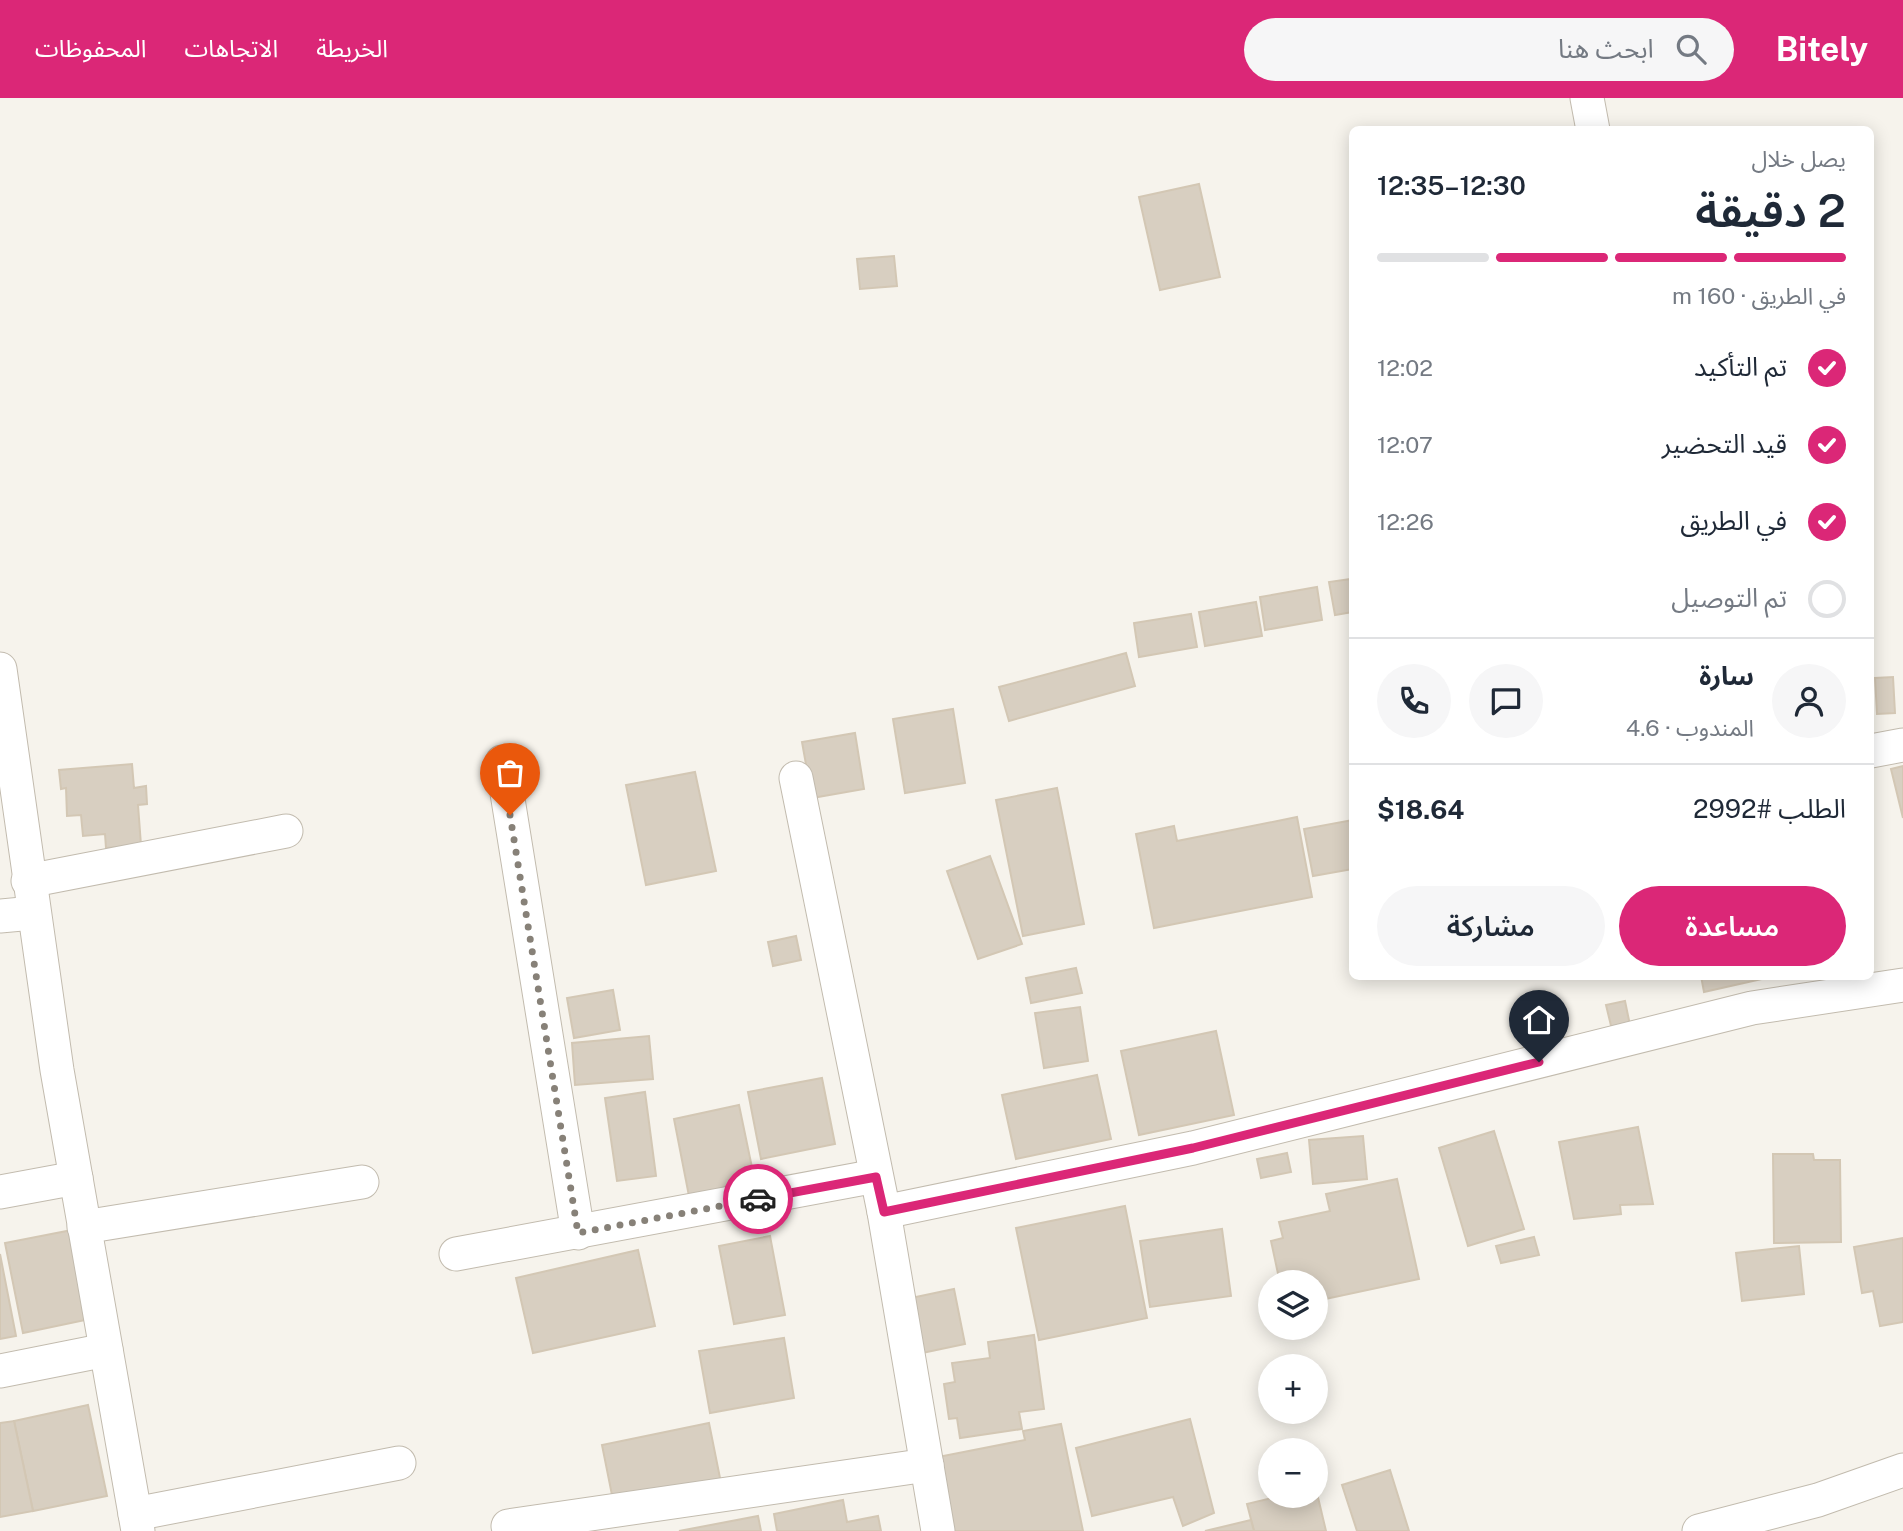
<!DOCTYPE html>
<html lang="ar">
<meta charset="utf-8">
<style>
:root{--surface:#fff;--page:#f6f6f7;--text:#1f2937;--muted:#747a83;--line:#e0e1e3;--accent:#db2777}
body{margin:0;font-family:"Public Sans","Noto Sans Arabic",sans-serif;background:var(--page);color:var(--text);direction:rtl;height:100vh;display:flex;flex-direction:column;font-size:26px;white-space:nowrap}
*{box-sizing:border-box;margin:0}
p{font-size:23px;color:var(--muted)}
.icon{flex:none;width:38px;height:38px;fill:none;stroke:currentColor;stroke-width:2;stroke-linecap:round;stroke-linejoin:round}
.map{position:relative;flex:1;overflow:hidden;direction:ltr}
.panel{position:absolute;left:1349px;top:28px;width:525px;height:854px;display:flex;flex-direction:column;background:var(--surface);border-radius:10px;box-shadow:0 4px 18px #0003;direction:rtl}
.panel>*{flex:none}
.fabs{position:absolute;left:1258px;top:1172px;display:grid;gap:14px}
.fabs a{display:grid;place-items:center;width:70px;height:70px;border-radius:50%;background:var(--surface);box-shadow:0 4px 18px #0003;font-size:35px}
.pin{position:absolute;display:grid;place-items:center;width:60px;height:60px;color:#fff;margin:-72px -30px;border-radius:50% 50% 50% 0;rotate:-45deg;box-shadow:0 0 7px #0007}
.pin .icon{rotate:45deg}
.courier{position:absolute;display:grid;place-items:center;width:70px;height:70px;margin:-35px;border:5px solid #db2777;border-radius:50%;background:#fff;color:#222;box-shadow:0 2px 9px #0007}
.summary em{font-style:normal;font-weight:600}
.summary div{display:flex;flex-direction:column-reverse}
.summary{display:flex;align-items:center;justify-content:space-between;height:119px;padding:0 28px}
h1{font-size:46px;font-weight:600;line-height:52px}
.bar{display:grid;grid-template-columns:repeat(4,1fr);gap:10px 7px;align-content:center;height:84px;padding:0 28px}
.bar i{height:9px;border-radius:5px;background:var(--line)}
.bar .current{background:var(--accent)}
.bar p{grid-column:span 4}
.line{display:flex;align-items:center;gap:18px;padding:0 28px;border-top:2px solid var(--line)}
.line div{flex:1}
.round{display:grid;place-items:center;flex:none;width:74px;height:74px;border-radius:37px;background:var(--page)}
ol{padding:0 28px;list-style:none}
li{display:flex;align-items:center;gap:21px;height:77px}
li p{margin-inline-start:auto}
li .icon{padding:7px;border-radius:50%;background:var(--accent);color:#fff;stroke-width:4}
li:last-child{color:var(--muted)}
li i{width:38px;height:38px;border:4px solid var(--line);border-radius:50%}
.primary-button{display:flex;gap:14px;margin-top:auto;padding:14px 28px}
.primary-button a{flex:1;height:80px;border-radius:42px;background:var(--accent);color:#fff;font-size:28px;font-weight:600;line-height:80px;text-align:center}
.primary-button a+a{background:var(--page);color:var(--text)}
header{display:flex;align-items:center;gap:42px;box-sizing:border-box;height:98px;padding:0 35px;background:var(--accent);color:#fff}
header strong{font-size:33px}
nav{display:flex;gap:38px;margin-inline-start:auto;font-size:24px}
.search{width:490px;height:63px;background:var(--page);display:flex;align-items:center;gap:18px;box-sizing:border-box;padding:0 24px;border-radius:38px;color:var(--muted);font-size:26px}
.map>svg:first-child{display:block}
.building{fill:#d8cfc1;stroke:#d3c7b4;stroke-width:2}
.lines{fill:none;stroke-linecap:round;stroke-linejoin:round}
.minor-casing{stroke:#c2bbae;stroke-width:35}
.minor{stroke:#fff;stroke-width:33}
.done{stroke:#878178;stroke-width:7;stroke-dasharray:0 12.6}
.route{stroke:#db2777;stroke-width:9}
</style>
<header>
<strong>Bitely</strong>
<div class="search"><svg class="icon" aria-label="search" viewBox="0 0 24 24"><circle cx="10" cy="10" r="6"/><path d="M15 15l6 6"/></svg>ابحث هنا</div>
<nav><a>الخريطة</a><a>الاتجاهات</a><a>المحفوظات</a></nav>
</header>
<div class="map">
<svg width="1903" height="1433" viewBox="0 0 1903 1433">
<rect width="100%" height="100%" fill="#f6f3ec"/>
<!-- building -->
<g class="building">
<path d="M1199,86L1220,179L1160,192L1139,99Z"/>
<path d="M894,158L897,188L860,191L857,161Z"/>
<path d="M1351,481L1353,514L1335,517L1329,484Z"/>
<path d="M1317,489L1322,522L1265,532L1260,499Z"/>
<path d="M1256,504L1262,538L1205,548L1199,514Z"/>
<path d="M1191,516L1197,549L1139,559L1134,525Z"/>
<path d="M1126,555L1135,588L1009,623L999,589Z"/>
<path d="M1893,579L1895,615L1877,616L1875,580Z"/>
<path d="M953,611L965,685L905,695L893,621Z"/>
<path d="M855,635L864,691L812,700L802,644Z"/>
<path d="M132,666L134,690L146,688L147,706L138,707L141,747L106,750L105,736L83,738L81,717L67,718L66,690L61,691L59,672Z"/>
<path d="M1903,668V720L1891,671Z"/>
<path d="M695,674L716,773L646,787L626,687Z"/>
<path d="M1057,690L1084,826L1023,838L996,702Z"/>
<path d="M1297,719L1312,799L1154,830L1136,736L1174,728L1177,743Z"/>
<path d="M1353,722V771L1313,778L1304,731Z"/>
<path d="M990,758L1022,846L978,861L947,773Z"/>
<path d="M796,838L801,862L773,868L768,844Z"/>
<path d="M1076,870L1082,895L1031,905L1026,880Z"/>
<path d="M1701,878H1775L1704,894Z"/>
<path d="M613,892L620,932L574,940L567,900Z"/>
<path d="M1625,903L1631,932L1613,936L1606,907Z"/>
<path d="M1080,909L1088,963L1044,970L1035,915Z"/>
<path d="M1216,933L1234,1017L1139,1037L1121,953Z"/>
<path d="M649,938L653,981L575,987L572,945Z"/>
<path d="M1097,977L1111,1041L1016,1061L1002,997Z"/>
<path d="M822,980L835,1046L761,1061L748,994Z"/>
<path d="M645,994L656,1078L617,1083L605,1000Z"/>
<path d="M739,1007L755,1084L689,1098L674,1021Z"/>
<path d="M1638,1029L1653,1106L1620,1107L1621,1116L1574,1121L1559,1044Z"/>
<path d="M1494,1033L1524,1131L1468,1148L1439,1050Z"/>
<path d="M1363,1038L1367,1081L1313,1086L1309,1042Z"/>
<path d="M1287,1055L1291,1074L1261,1080L1257,1061Z"/>
<path d="M1773,1056H1813L1814,1062H1840L1841,1144L1774,1145Z"/>
<path d="M1397,1081L1419,1181L1316,1203V1185H1280L1271,1143L1283,1140L1279,1124L1330,1113L1326,1096Z"/>
<path d="M1125,1108L1147,1220L1039,1242L1016,1130Z"/>
<path d="M1222,1131L1231,1198L1150,1209L1140,1143Z"/>
<path d="M72,1132L90,1221L23,1235L5,1145Z"/>
<path d="M770,1138L785,1217L734,1226L719,1148Z"/>
<path d="M1534,1139L1539,1157L1501,1165L1496,1148Z"/>
<path d="M1903,1140V1224L1880,1228L1873,1193L1862,1195L1854,1149Z"/>
<path d="M1799,1148L1804,1196L1742,1203L1736,1155Z"/>
<path d="M638,1152L655,1228L533,1255L516,1180Z"/>
<path d="M0,1156L16,1238L0,1241Z"/>
<path d="M954,1191L965,1246L922,1255L911,1200Z"/>
<path d="M1034,1237L1044,1311L1019,1314L1022,1331L960,1340L957,1320L949,1321L944,1286L955,1284L952,1265L990,1260L988,1244Z"/>
<path d="M784,1240L794,1300L710,1315L699,1253Z"/>
<path d="M88,1307L107,1398L33,1413L14,1323Z"/>
<path d="M1190,1321L1214,1415L1183,1428L1173,1399L1092,1418L1076,1350Z"/>
<path d="M14,1323L33,1413L0,1419V1325Z"/>
<path d="M709,1325L721,1385L614,1407L602,1347Z"/>
<path d="M1061,1326L1083,1433H953L938,1359L1025,1342L1023,1333Z"/>
<path d="M1390,1372L1409,1433H1357L1342,1387Z"/>
<path d="M1316,1391L1326,1433H1254L1247,1406L1280,1398H1316Z"/>
<path d="M843,1402L847,1424L878,1418L881,1433H777L774,1416Z"/>
<path d="M758,1418L761,1433H679Z"/>
<path d="M1251,1422L1254,1433H1205Z"/>
</g>
<g class="lines">
<!-- minor casing -->
<g class="minor-casing">
<g id="minor">
<path d="M1587,0L1593,32"/>
<path d="M0,571L57,972L138,1433"/>
<path d="M1871,653L1903,647"/>
<path d="M502,664L578,1135"/>
<path d="M796,680L884,1114L938,1433"/>
<path d="M28,783L286,733"/>
<path d="M0,818L33,815"/>
<path d="M0,1094L76,1080"/>
<path d="M884,1114L1193,1050L1752,910L1903,887"/>
<path d="M84,1129L362,1084"/>
<path d="M456,1156L876,1078"/>
<path d="M0,1273L106,1252"/>
<path d="M135,1416L399,1365"/>
<path d="M508,1428L927,1367"/>
<path d="M1699,1433L1818,1402L1903,1372"/>
</g>
</g>
<!-- minor -->
<use href="#minor" class="minor"/>
</g>
<g class="lines">
<!-- done -->
<path class="done" d="M510,717L578,1135L758,1101"/>
<!-- route -->
<path class="route" d="M758,1101L876,1079L884,1114L1193,1050L1539,964"/>
</g>
</svg>
<div class="fabs">
<a><svg class="icon" aria-label="layers" viewBox="0 0 24 24"><path d="M12 4l9 5-9 5-9-5zM3 14l9 5 9-5"/></svg></a>
<a>+</a>
<a>−</a>
</div>
<div class="pin" style="left:510px;top:717px;background:#ea580c"><svg class="icon" aria-label="bag" viewBox="0 0 24 24"><path d="M5 8h14l-1 12H6zM9 8a3 3 0 0 1 6 0"/></svg></div>
<div class="pin" style="left:1539px;top:964px;background:#1f2937"><svg class="icon" aria-label="home" viewBox="0 0 24 24"><path d="M3 11l9-7 9 7M6 9v11h12V9"/></svg></div>
<div class="courier" style="left:758px;top:1101px"><svg class="icon" aria-label="car" viewBox="0 0 24 24"><path d="M5 17H2v-5l4-1 3-4h7l3 4 3 1v5h-3M9 17h6M6 11h13"/><circle cx="7" cy="17" r="2"/><circle cx="17" cy="17" r="2"/></svg></div>
<section class="panel">
<div class="summary"><div><h1>2 دقيقة</h1><p>يصل خلال</p></div><em>12:30–12:35</em></div>
<div class="bar"><i class="current"></i><i class="current"></i><i class="current"></i><i></i><p>في الطريق · 160 m</p></div>
<ol>
<li><svg class="icon" aria-label="check" viewBox="0 0 24 24"><path d="M5 12l5 5 9-10"/></svg>تم التأكيد<p>12:02</p></li>
<li><svg class="icon" aria-label="check" viewBox="0 0 24 24"><path d="M5 12l5 5 9-10"/></svg>قيد التحضير<p>12:07</p></li>
<li><svg class="icon" aria-label="check" viewBox="0 0 24 24"><path d="M5 12l5 5 9-10"/></svg>في الطريق<p>12:26</p></li>
<li><i></i>تم التوصيل</li>
</ol>
<div class="line" style="height:126px"><a class="round"><svg class="icon" aria-label="person" viewBox="0 0 24 24"><circle cx="12" cy="8" r="4"/><path d="M4 21q1-7 8-7t8 7"/></svg></a><div><b>سارة</b><p>المندوب · 4.6</p></div><a class="round"><svg class="icon" aria-label="chat" viewBox="0 0 24 24"><path d="M4 5h16v11H9l-5 4z"/></svg></a><a class="round"><svg class="icon" aria-label="phone" viewBox="0 0 24 24"><path d="M5 4h4l2 5-3 2q2 4 5 5l2-3 5 2v4C11 20 4 13 5 4z"/></svg></a></div>
<div class="line" style="height:91px"><div>الطلب #2992</div><b>$18.64</b></div>
<div class="primary-button"><a>مساعدة</a><a>مشاركة</a></div>
</section>
</div>
